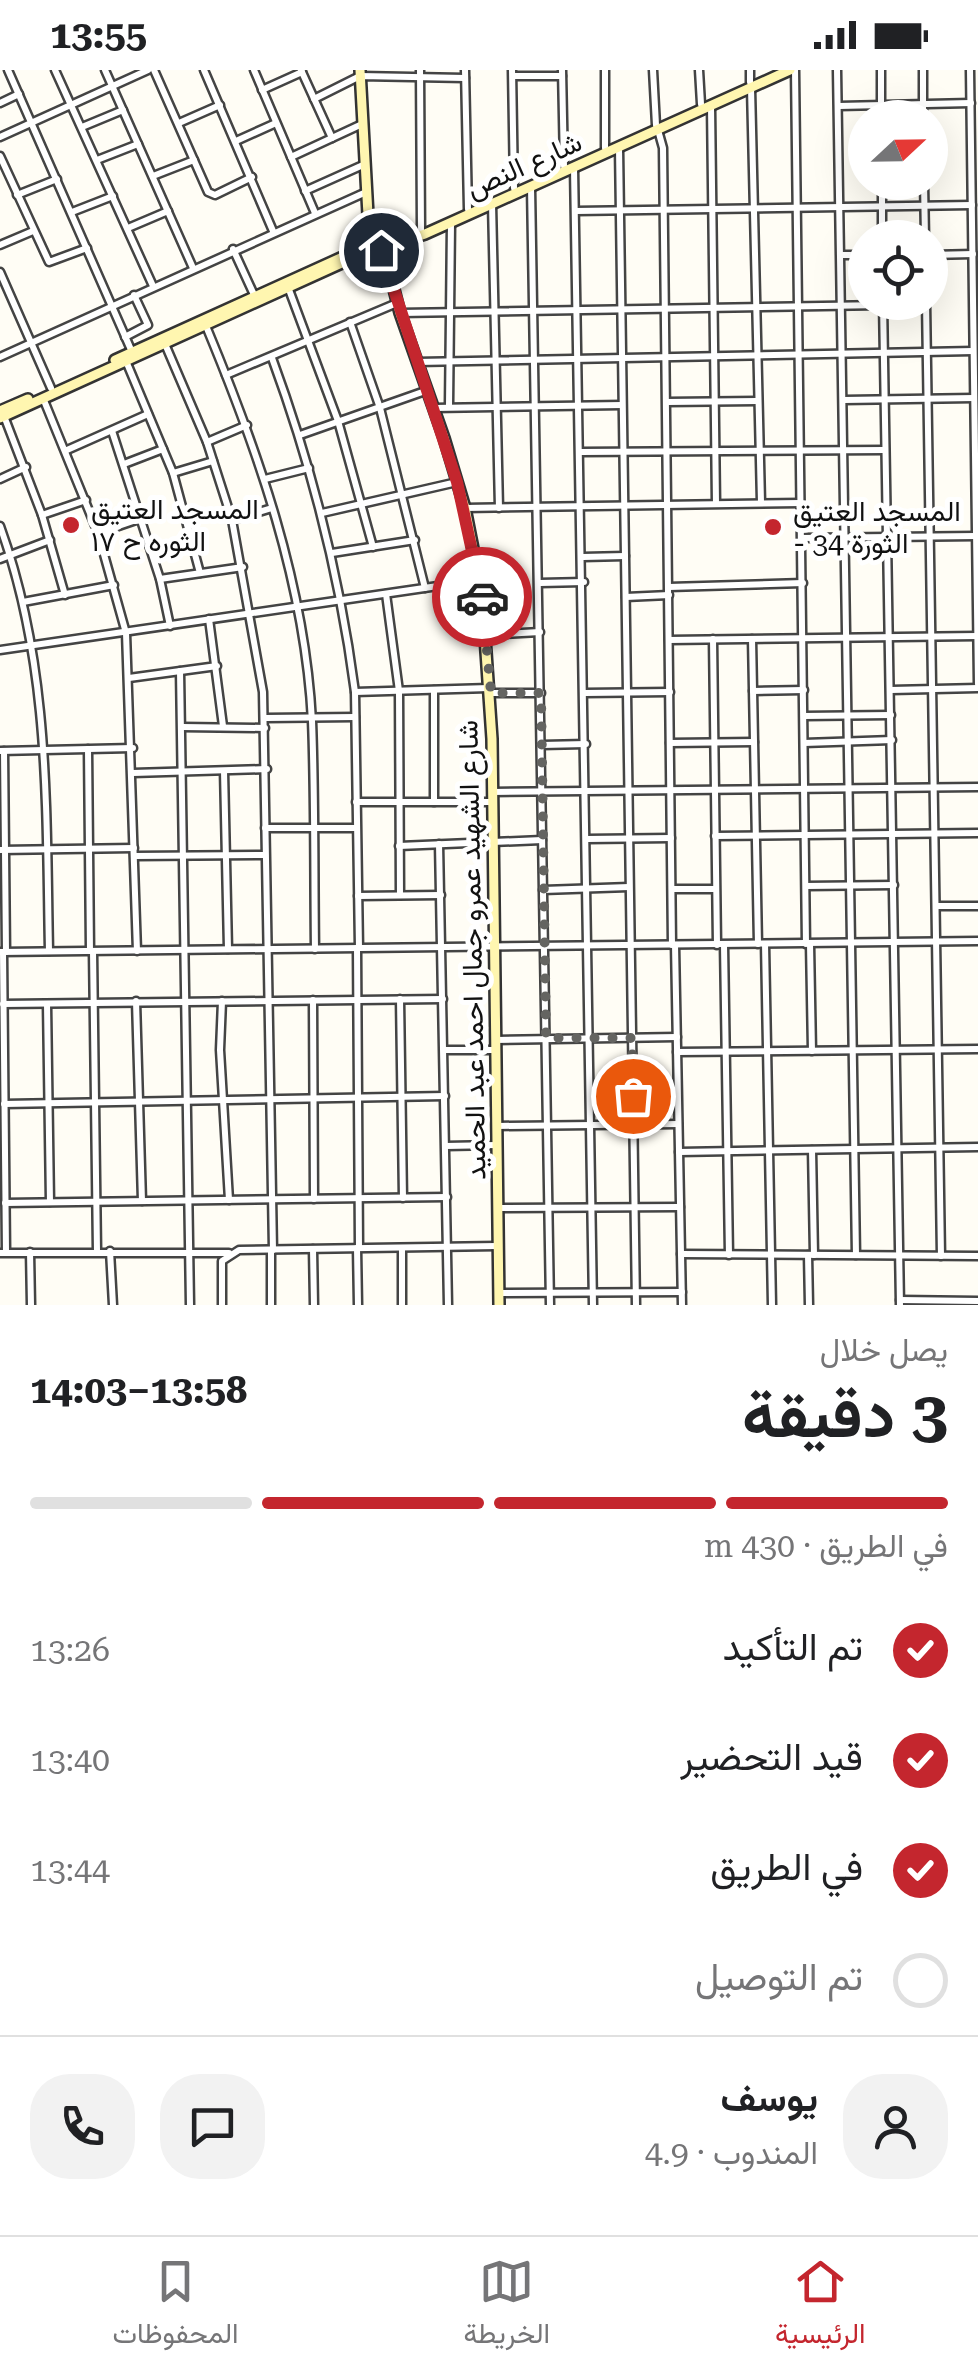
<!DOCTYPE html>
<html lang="ar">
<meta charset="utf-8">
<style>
:root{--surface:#fff;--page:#f2f2f2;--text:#202124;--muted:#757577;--line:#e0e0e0;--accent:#c4262e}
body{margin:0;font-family:"Roboto Serif",Vazirmatn,serif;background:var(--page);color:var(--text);direction:rtl;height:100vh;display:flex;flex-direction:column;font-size:38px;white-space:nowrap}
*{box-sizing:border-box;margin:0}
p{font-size:32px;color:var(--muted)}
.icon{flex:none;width:55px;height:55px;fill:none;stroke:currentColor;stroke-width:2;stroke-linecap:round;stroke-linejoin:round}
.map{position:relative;height:1235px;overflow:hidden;direction:ltr}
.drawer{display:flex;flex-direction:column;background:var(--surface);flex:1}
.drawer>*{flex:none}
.needle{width:65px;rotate:68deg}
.buttons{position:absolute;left:848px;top:30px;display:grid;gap:20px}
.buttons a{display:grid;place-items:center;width:100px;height:100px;border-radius:50%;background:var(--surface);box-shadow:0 10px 40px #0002;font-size:50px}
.pin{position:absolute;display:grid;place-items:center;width:85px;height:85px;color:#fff;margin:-42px;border:5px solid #fff;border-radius:50%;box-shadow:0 2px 10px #0007}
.courier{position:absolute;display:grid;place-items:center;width:100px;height:100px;margin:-50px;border:8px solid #c4262e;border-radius:50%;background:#fff;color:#222;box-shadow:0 2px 12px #0007}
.headline em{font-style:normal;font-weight:700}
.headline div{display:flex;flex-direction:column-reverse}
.headline{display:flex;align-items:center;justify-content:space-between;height:170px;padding:0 30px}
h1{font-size:65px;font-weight:700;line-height:75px}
.bar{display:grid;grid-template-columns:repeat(4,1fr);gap:15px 10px;align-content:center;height:120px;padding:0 30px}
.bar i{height:12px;border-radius:8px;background:var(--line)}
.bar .active{background:var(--accent)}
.bar p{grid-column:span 4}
.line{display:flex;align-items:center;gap:25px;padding:0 30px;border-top:2px solid var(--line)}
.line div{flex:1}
.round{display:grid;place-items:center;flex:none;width:105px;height:105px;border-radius:40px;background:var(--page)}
ol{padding:0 30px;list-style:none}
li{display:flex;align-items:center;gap:30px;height:110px}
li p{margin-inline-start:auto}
li .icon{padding:10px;border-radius:50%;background:var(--accent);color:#fff;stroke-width:4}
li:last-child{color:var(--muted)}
li i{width:55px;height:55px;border:5px solid var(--line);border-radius:50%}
.status{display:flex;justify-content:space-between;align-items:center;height:70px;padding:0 50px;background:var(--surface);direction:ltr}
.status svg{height:28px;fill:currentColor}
.tabs{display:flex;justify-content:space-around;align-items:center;height:140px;border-top:2px solid var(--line);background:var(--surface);font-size:28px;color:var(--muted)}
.tabs a{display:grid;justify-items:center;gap:5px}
.tabs .active{color:var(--accent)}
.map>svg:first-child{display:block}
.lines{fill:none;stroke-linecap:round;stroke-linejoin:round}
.street-casing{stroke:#444;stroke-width:11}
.secondary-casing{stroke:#333;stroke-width:14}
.street{stroke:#fff;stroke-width:6}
.secondary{stroke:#fff6b0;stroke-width:9}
.done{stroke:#646461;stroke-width:10;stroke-dasharray:0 18}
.route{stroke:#c4262e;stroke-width:12}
.poi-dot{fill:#c4262e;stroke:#fff;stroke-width:4}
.labels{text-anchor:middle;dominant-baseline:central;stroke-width:10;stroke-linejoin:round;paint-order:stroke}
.street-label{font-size:28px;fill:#111;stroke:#fff}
.poi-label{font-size:28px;fill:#111;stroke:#fff;text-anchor:start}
</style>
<div class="status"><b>13:55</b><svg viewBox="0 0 49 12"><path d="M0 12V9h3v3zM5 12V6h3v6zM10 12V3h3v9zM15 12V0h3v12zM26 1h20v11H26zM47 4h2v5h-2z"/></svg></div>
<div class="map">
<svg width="978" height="1235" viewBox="0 0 978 1235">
<rect width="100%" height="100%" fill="#fffdf5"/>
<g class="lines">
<!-- street casing -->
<g class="street-casing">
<g id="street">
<path d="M8,0L132,282"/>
<path d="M55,0L153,216"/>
<path d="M105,0L193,198"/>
<path d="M154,0L208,122L215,125L252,107"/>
<path d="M204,0L273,161"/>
<path d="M254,0L315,143"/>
<path d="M301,0L332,68"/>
<path d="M420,0L421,160"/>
<path d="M465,0L468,139"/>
<path d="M512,0L514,118"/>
<path d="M562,0L564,96"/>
<path d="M653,0L656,55"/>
<path d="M699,0L701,34"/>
<path d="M750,0V12"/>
<path d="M795,0L806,874"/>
<path d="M837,0L856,1185"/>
<path d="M881,0V48"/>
<path d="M923,0V48"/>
<path d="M970,0L978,614"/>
<path d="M513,6H562"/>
<path d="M751,18L761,432"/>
<path d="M262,20L302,2"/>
<path d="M314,29L360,6L465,8"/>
<path d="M0,33L19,24"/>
<path d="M711,36L716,433"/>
<path d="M839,36L971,33"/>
<path d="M179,53L220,35"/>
<path d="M82,57L123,40"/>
<path d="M658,60L663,78L672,875"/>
<path d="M0,67L148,0"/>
<path d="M236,71L276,53"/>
<path d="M605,78V0"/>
<path d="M619,78L636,1235"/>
<path d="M0,86L49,192L87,178"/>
<path d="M291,87L360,55"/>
<path d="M97,90L138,74"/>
<path d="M574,98L593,1235"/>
<path d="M153,106L194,90"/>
<path d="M882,112V168"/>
<path d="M924,112L925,168"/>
<path d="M531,117L550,1235"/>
<path d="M305,121L363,95"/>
<path d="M17,125L57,109"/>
<path d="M492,134L499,438"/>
<path d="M576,141L972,135"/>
<path d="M72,142L113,126"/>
<path d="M128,158L168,141"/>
<path d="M0,175L33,161"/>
<path d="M233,179L255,227"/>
<path d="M841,185H865"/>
<path d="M930,185L973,184"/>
<path d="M0,202L51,318"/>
<path d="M288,217L338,351L373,477"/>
<path d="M883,232L900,1235"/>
<path d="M926,232L941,1186"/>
<path d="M400,243L883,235"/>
<path d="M350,252L380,338L425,518"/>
<path d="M206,256C258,381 305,514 312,651C315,726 314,803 315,879"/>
<path d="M125,267L148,255L134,225"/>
<path d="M165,274L207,372L232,450L263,622L273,1180"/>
<path d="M0,287L364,123"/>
<path d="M272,288C312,397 340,507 355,622L359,878"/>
<path d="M126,291L173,403L200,503"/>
<path d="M417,292L973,281"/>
<path d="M226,305L397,233"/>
<path d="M43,328L98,463L126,563L137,881"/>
<path d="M844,330L974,328"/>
<path d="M667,332L757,331"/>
<path d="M449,336L451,153"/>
<path d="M434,338L622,335"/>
<path d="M4,346L42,445L65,525"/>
<path d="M112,361L160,509L170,556"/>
<path d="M300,365L428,320"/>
<path d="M207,372L247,355"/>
<path d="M67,380L148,344"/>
<path d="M581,382L885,380"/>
<path d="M124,394L163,379"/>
<path d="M173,403L213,391"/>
<path d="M0,409L26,397"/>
<path d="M265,409L309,398"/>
<path d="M465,438L801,433"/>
<path d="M322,443L457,412"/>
<path d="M42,445L86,430"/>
<path d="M232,450L272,438"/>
<path d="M0,456C50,594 46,736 49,881"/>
<path d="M98,463L142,448"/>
<path d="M802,468L976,466"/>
<path d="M332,483L415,470"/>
<path d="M583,487L625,486"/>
<path d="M0,489L50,470"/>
<path d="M160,509L243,497"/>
<path d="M540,513L584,512"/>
<path d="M669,517L803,513"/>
<path d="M386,524L399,621L400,825"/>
<path d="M626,527L669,525"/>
<path d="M23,532L114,515"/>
<path d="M209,549L223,656"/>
<path d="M485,565L540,562"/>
<path d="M713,569L717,875"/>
<path d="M752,569L758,874"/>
<path d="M669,570L977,566"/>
<path d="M0,580L479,510"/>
<path d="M180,601L190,1235"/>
<path d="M129,608L217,596"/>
<path d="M434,620V732"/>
<path d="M891,620L978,618"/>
<path d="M753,621L804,620"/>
<path d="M355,622L489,618"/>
<path d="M491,623H541"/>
<path d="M585,623L670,622"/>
<path d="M804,646L891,645"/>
<path d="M266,648L355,647"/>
<path d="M182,657L265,658"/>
<path d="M670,673L754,672"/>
<path d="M804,673L892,670"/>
<path d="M542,675L586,674"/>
<path d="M88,679L90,881"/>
<path d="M0,681L133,678"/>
<path d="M4,681L6,882"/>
<path d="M224,701L228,879"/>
<path d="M133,703L267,699"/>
<path d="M492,722L978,717"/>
<path d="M356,732H492"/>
<path d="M265,758H356"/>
<path d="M715,766L978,763"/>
<path d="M587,769L671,768"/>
<path d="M439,774L448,1235"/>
<path d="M399,776L542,770"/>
<path d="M0,780L134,778"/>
<path d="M135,786L265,785"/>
<path d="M806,816L894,815"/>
<path d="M672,819H715"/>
<path d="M543,820L629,817"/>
<path d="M358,826L441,825"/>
<path d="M936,836H978"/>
<path d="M765,874L772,1235"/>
<path d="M810,874L812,981"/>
<path d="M675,875L682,1235"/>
<path d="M724,875L729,1185"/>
<path d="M357,878L359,1178"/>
<path d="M93,881L97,1181"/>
<path d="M0,882L978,871"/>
<path d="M3,882L6,1182"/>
<path d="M400,929L403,1128"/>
<path d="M313,930L314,1129"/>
<path d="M136,931L142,1131"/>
<path d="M222,931L220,980L229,1130"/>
<path d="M3,934L443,929"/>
<path d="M47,934L50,1132"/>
<path d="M495,970L677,967"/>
<path d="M444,980H495"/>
<path d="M677,982L978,979"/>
<path d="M4,1034L445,1026"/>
<path d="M497,1056L678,1054"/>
<path d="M446,1076L496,1075"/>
<path d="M812,1080L814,1185"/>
<path d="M679,1082L978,1077"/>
<path d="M5,1133L447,1127"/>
<path d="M498,1138L680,1137"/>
<path d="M357,1178L358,1235"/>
<path d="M313,1179L314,1235"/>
<path d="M271,1180V1235"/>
<path d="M110,1181L113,1235"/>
<path d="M30,1182L31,1235"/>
<path d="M0,1183H229"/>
<path d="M681,1184L978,1186"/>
<path d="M808,1185L809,1235"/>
<path d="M499,1223L682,1222"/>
<path d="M900,1230L978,1231"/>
<path d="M222,1235V1191L239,1180L497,1176"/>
<path d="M402,1235V1178"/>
</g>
</g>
<!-- secondary casing -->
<g class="secondary-casing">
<g id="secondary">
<path d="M360,0L369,163L386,188L400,243L444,368L465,438L482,524L492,669L499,1235"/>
<path d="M115,290L356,181"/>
<path d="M0,341L28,329"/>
<path d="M0,348L355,187L425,164L790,0"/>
</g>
</g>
<!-- street -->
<use href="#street" class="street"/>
<!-- secondary -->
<use href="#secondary" class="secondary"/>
</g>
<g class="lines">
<!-- done -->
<path class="done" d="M482,527L491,623H541L546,968H632L633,1026"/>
<!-- route -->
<path class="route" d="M381,180L457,412L482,527"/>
</g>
<!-- markers -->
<g class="poi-dot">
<circle cx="71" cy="455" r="10"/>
<circle cx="773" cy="457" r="10"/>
</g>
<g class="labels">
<!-- street labels -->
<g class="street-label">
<text transform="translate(524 95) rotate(-24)">شارع النص</text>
<text transform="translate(472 880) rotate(-91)">شارع الشهيد عمرو جمال احمد عبد الحميد</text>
</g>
<!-- poi labels -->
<g class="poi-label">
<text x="91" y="439">المسجد العتيق<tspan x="91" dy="32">الثوره ح ١٧</tspan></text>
<text x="793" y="441">المسجد العتيق<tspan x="793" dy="32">- الثورة 34</tspan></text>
</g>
</g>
</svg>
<div class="buttons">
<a><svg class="needle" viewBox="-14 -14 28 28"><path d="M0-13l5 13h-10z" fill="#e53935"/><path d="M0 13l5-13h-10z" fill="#757577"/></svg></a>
<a><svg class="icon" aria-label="locate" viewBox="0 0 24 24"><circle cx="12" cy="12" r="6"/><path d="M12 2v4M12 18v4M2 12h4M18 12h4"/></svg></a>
</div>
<div class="pin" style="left:633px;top:1026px;background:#ea580c"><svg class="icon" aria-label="bag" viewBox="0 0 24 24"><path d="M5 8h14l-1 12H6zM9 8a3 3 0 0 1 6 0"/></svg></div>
<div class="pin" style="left:381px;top:180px;background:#1f2937"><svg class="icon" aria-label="home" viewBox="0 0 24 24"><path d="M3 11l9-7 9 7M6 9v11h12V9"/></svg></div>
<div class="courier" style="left:482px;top:527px"><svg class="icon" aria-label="car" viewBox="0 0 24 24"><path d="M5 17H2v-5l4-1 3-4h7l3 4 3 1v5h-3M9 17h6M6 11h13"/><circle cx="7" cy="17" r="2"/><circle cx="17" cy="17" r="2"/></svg></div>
</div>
<section class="drawer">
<div class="headline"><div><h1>3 دقيقة</h1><p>يصل خلال</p></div><em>13:58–14:03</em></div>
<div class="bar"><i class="active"></i><i class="active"></i><i class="active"></i><i></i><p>في الطريق · 430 m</p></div>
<ol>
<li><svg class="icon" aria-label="check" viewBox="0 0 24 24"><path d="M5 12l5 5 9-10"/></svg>تم التأكيد<p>13:26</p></li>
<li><svg class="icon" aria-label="check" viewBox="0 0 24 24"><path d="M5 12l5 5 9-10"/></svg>قيد التحضير<p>13:40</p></li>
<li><svg class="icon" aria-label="check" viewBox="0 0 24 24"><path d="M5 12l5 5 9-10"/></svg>في الطريق<p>13:44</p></li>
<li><i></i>تم التوصيل</li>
</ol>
<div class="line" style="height:180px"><a class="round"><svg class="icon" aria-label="person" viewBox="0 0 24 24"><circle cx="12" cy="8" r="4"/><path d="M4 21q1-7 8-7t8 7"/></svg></a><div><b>يوسف</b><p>المندوب · 4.9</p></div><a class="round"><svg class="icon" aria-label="chat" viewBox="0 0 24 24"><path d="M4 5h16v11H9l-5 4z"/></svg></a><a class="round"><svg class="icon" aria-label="phone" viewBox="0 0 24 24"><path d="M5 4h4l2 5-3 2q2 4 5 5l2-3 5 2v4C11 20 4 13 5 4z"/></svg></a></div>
</section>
<nav class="tabs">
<a class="active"><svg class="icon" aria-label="home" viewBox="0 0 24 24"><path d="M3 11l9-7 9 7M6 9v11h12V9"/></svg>الرئيسية</a>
<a><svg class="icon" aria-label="map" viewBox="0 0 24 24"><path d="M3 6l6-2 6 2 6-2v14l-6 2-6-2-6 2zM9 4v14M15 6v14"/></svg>الخريطة</a>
<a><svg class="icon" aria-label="saved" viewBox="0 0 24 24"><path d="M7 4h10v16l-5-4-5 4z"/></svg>المحفوظات</a>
</nav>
